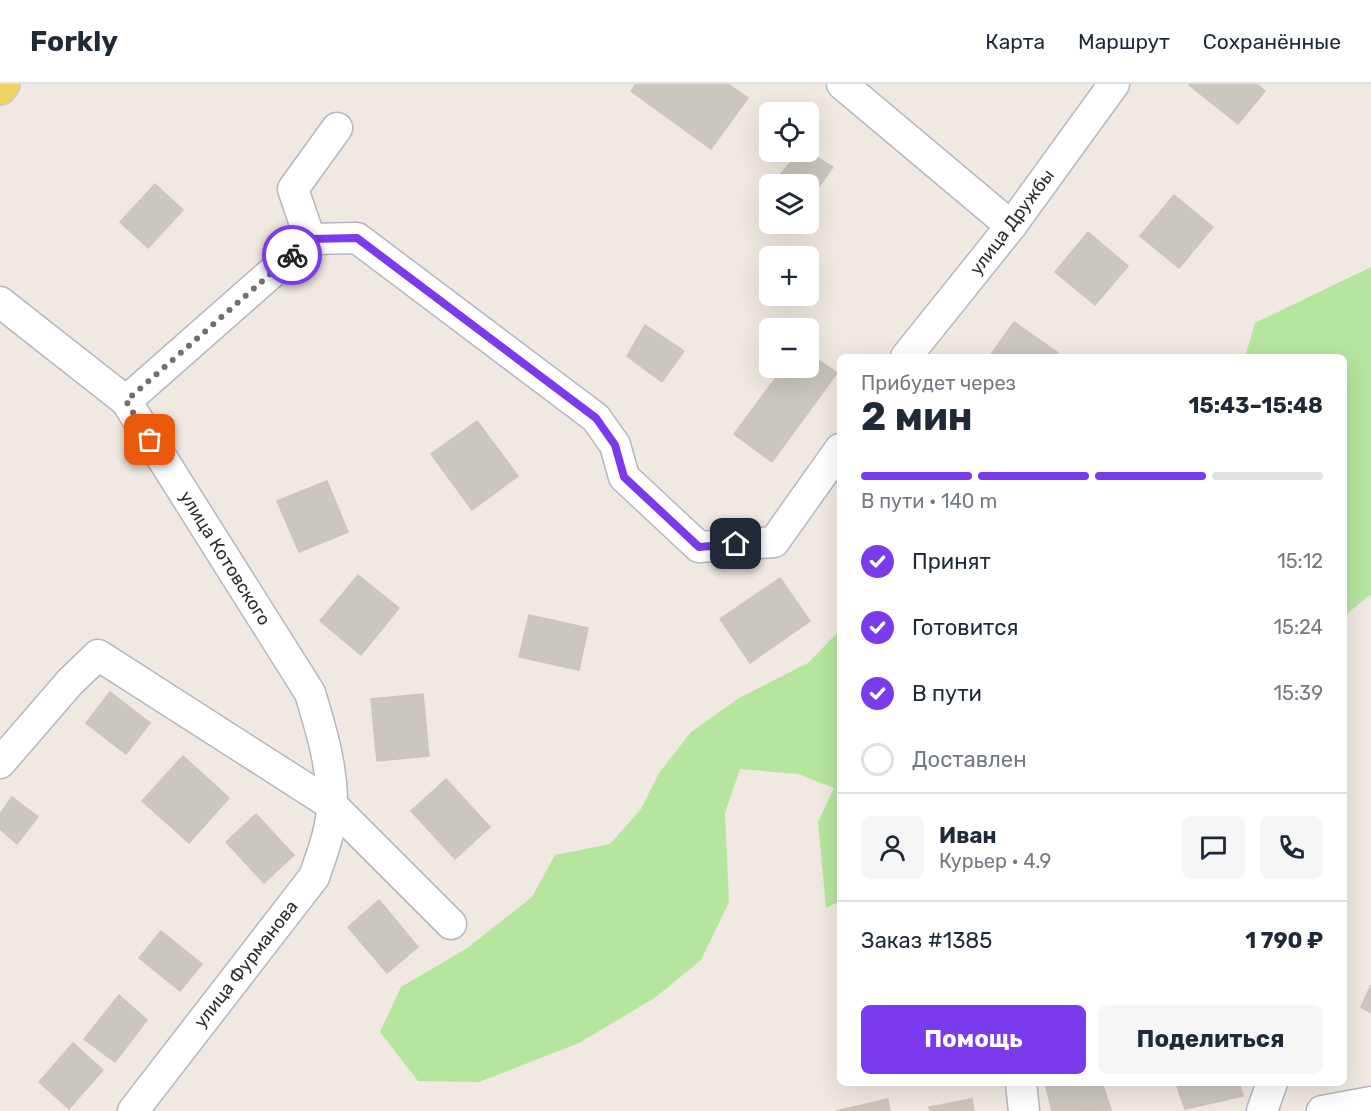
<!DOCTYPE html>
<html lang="ru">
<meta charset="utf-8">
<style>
:root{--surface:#fff;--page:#f6f6f7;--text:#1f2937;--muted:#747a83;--line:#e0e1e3;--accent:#7c3aed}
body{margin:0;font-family:Rubik,sans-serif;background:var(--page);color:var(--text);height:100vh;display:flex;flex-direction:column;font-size:22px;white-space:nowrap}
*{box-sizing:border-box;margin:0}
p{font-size:20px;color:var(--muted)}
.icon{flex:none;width:33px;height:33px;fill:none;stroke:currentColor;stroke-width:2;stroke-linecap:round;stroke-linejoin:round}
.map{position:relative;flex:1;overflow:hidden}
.sheet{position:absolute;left:837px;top:270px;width:510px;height:732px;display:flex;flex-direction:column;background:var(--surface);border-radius:9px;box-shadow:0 6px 24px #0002}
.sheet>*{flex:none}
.controls{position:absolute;left:759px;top:18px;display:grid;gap:12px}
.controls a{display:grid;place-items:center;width:60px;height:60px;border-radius:9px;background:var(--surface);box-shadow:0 6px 24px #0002;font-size:30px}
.pin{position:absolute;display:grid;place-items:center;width:51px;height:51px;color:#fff;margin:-26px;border-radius:12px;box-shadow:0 3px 9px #0006}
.courier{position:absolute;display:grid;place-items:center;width:60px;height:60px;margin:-30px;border:4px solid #7c3aed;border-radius:50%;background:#fff;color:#222;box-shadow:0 2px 8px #0007}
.summary em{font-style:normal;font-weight:700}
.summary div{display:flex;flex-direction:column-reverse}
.summary{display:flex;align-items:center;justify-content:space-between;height:102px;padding:0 24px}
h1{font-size:39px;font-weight:700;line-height:45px}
.bar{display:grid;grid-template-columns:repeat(4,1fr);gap:9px 6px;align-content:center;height:72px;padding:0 24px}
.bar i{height:8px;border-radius:4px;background:var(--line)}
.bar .selected{background:var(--accent)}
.bar p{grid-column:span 4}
.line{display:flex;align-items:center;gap:15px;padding:0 24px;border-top:2px solid var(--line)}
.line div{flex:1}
.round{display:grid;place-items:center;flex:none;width:63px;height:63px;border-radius:9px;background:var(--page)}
ol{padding:0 24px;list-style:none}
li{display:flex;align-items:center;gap:18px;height:66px}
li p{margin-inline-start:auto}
li .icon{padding:6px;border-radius:50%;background:var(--accent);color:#fff;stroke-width:4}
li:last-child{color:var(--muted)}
li i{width:33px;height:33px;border:3px solid var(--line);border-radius:50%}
.button{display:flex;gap:12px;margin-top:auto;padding:12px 24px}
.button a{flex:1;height:69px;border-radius:9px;background:var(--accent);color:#fff;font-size:24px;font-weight:700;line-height:69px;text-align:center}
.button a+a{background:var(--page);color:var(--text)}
header{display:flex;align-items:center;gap:36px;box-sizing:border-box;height:84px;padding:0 30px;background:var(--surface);border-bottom:2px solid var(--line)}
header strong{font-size:28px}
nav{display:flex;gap:33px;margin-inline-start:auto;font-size:21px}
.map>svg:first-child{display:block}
.green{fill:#b6e59e}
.building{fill:#cbc7bf;stroke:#cbc5ba;stroke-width:1.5}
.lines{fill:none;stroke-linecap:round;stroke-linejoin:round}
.minor-casing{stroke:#b4b7c1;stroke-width:33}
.major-casing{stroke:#c9c9c9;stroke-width:36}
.minor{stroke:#fff;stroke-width:30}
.major{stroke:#f2d163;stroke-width:33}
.done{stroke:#726f6d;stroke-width:6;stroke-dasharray:0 10.8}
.route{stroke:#7c3aed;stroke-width:8}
.labels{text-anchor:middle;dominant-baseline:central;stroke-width:4.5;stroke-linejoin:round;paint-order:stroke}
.street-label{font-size:18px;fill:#2e2e2e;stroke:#fff}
</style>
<header>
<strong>Forkly</strong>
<nav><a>Карта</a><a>Маршрут</a><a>Сохранённые</a></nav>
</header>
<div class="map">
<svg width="1371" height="1027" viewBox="0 0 1371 1027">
<rect width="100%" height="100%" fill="#efe9e1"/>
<!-- green -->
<g class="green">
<path d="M1371,183V510L1344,532V273H1245L1255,239Z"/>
<path d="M840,546V817L826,824L818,738L834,704L798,690L740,685L725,729L729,818L701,876L656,913L579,959L479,998L418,997L380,948L401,903L466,865L532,813L555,771L610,760L641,725L659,689L691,648L739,614L808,579Z"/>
</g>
<!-- building -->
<g class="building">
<path d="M636,0H728L748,14L711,65L631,7Z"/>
<path d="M1190,0H1257L1265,7L1238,40L1189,1Z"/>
<path d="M800,68H808L833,83L808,118V100H772Z"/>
<path d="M155,100L183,126L148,164L120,138Z"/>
<path d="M1174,111L1213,143L1179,184L1140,152Z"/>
<path d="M1088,148L1128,182L1095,221L1055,188Z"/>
<path d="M1014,238L1058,269L1055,273H989Z"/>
<path d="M645,241L684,267L662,298L627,272Z"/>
<path d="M808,269L837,289L772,378L734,350L783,284H808Z"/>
<path d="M477,337L518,392L472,426L431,370Z"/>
<path d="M327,397L348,448L299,468L277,417Z"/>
<path d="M358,491L399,524L361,571L320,537Z"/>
<path d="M780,494L810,537L750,579L720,535Z"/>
<path d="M529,531L588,544L579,586L519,573Z"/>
<path d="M110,608L150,639L126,670L86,639Z"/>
<path d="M423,610L429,672L377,677L371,615Z"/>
<path d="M183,672L229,714L189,759L142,717Z"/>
<path d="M446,695L490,743L455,775L411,727Z"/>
<path d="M12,713L38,733L17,760L0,745V730Z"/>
<path d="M256,730L294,771L264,799L226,758Z"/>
<path d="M379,816L418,863L387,889L348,843Z"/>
<path d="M161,847L202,880L180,907L139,874Z"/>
<path d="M1371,901V929L1361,923Z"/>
<path d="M119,911L147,936L115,978L84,955Z"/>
<path d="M73,959L103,986L69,1025L39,998Z"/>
<path d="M1045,999H1102L1111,1026L1052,1027Z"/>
<path d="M1176,999H1239L1243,1012L1185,1025Z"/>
<path d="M888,1015L890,1027H836Z"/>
<path d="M972,1015L974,1027H930L929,1023Z"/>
</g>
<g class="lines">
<!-- minor casing -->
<g class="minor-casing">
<g id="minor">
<path d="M842,0L1011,142"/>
<path d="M310,155L293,105L337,44"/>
<path d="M0,218L126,317L310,609C321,645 332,681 332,720C332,745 322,770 314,793L133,1027"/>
<path d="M906,273L1011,142L1114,0"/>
<path d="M126,317L310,155L357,154L596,334L615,361L624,393L699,463L774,458L840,365"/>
<path d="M0,679L70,598L98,571L332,721L451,840"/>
<path d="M1021,999L1024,1027"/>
<path d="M1262,1027L1272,999"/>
<path d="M1322,1027L1371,1018"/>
</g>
</g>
<!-- major casing -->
<g class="major-casing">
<path id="major" d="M0,4L3,0"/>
</g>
<!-- minor -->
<use href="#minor" class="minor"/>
<!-- major -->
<use href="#major" class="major"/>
</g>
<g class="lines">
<!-- done -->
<path class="done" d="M150,356L126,317L292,171"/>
<!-- route -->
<path class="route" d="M292,171L310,155L357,154L596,334L615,361L624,393L699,463L736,460"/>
</g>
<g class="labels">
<!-- street labels -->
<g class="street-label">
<text transform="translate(1012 138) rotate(-53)">улица Дружбы</text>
<text transform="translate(225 474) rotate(58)">улица Котовского</text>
<text transform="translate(246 880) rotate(-52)">улица Фурманова</text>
</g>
</g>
</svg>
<div class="controls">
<a><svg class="icon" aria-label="locate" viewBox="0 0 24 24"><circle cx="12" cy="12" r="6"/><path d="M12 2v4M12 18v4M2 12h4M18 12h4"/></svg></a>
<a><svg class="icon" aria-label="layers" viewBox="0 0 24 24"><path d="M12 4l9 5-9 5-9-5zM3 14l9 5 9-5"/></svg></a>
<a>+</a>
<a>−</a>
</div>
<div class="pin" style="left:150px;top:356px;background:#ea580c"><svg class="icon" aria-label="bag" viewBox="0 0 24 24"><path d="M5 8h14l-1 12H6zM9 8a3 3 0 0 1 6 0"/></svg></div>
<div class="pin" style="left:736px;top:460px;background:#1f2937"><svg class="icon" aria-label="home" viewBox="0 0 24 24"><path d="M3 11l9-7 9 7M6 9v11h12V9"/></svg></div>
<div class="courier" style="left:292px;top:171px"><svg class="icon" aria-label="bike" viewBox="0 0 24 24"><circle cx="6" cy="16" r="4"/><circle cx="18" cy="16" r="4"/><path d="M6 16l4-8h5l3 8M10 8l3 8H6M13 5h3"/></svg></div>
<section class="sheet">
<div class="summary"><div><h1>2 мин</h1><p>Прибудет через</p></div><em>15:43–15:48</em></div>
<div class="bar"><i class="selected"></i><i class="selected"></i><i class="selected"></i><i></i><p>В пути · 140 m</p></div>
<ol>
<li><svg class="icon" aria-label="check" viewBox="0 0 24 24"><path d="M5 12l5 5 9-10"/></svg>Принят<p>15:12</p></li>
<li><svg class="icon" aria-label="check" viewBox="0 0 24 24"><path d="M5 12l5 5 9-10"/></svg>Готовится<p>15:24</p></li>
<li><svg class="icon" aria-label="check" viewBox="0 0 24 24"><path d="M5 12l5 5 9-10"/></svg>В пути<p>15:39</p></li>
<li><i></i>Доставлен</li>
</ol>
<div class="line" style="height:108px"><a class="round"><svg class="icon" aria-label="person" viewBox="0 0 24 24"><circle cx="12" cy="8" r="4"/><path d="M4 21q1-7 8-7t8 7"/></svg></a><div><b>Иван</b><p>Курьер · 4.9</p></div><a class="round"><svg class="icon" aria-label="chat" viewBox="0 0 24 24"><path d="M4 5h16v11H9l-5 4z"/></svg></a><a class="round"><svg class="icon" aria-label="phone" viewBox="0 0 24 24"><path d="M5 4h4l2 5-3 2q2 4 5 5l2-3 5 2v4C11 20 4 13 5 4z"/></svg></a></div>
<div class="line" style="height:78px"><div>Заказ #1385</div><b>1 790 ₽</b></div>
<div class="button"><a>Помощь</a><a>Поделиться</a></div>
</section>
</div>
